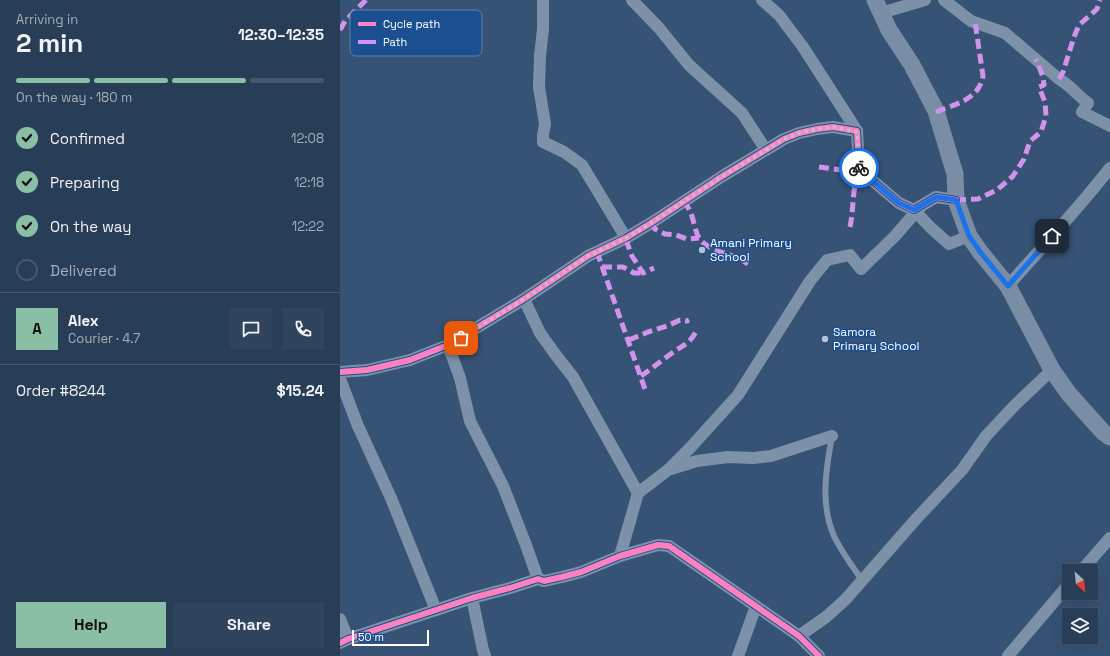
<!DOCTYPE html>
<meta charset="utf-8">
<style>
:root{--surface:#283e57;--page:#30455d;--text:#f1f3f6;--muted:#a5aeba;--line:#44576d;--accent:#8abfa5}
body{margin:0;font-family:"Space Grotesk",sans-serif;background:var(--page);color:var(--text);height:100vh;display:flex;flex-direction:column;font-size:15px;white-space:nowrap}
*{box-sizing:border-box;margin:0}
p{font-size:13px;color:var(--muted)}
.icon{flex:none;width:22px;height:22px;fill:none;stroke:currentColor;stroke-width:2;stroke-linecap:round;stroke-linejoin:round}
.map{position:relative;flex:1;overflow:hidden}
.side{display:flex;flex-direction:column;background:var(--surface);width:340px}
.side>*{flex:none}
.needle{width:26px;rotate:153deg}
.fabs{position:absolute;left:722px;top:564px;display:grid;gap:8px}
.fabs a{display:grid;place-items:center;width:36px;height:36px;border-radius:0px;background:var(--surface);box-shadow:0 4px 16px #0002,0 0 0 1px var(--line);font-size:20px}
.scale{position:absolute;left:12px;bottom:10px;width:77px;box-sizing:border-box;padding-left:4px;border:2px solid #fff;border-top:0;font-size:11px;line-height:14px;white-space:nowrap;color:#fff;-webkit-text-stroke:3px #1b4f8f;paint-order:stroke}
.pin{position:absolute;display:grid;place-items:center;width:34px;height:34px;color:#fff;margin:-17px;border-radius:8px;box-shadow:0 2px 6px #0006}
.courier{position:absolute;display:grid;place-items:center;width:40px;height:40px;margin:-20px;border:3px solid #1a73e8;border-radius:50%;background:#fff;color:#222;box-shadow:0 1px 5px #0007}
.headline em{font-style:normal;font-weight:600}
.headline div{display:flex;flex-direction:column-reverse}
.headline{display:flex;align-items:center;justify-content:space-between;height:68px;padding:0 16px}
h1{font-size:26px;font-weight:600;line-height:30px}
.bar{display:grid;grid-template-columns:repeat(4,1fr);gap:6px 4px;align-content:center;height:48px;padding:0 16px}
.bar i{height:5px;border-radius:3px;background:var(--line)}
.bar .on{background:var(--accent)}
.bar p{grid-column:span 4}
.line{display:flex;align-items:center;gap:10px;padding:0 16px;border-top:1px solid var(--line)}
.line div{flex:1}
.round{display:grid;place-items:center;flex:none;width:42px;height:42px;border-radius:0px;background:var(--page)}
ol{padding:0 16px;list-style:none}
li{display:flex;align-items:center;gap:12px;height:44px}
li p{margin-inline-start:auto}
li .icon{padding:4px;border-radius:50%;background:var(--accent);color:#111;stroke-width:4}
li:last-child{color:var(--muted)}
li i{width:22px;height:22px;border:2px solid var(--line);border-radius:50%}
.button{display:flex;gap:8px;margin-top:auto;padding:8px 16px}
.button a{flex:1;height:46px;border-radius:0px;background:var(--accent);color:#111;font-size:16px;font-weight:600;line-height:46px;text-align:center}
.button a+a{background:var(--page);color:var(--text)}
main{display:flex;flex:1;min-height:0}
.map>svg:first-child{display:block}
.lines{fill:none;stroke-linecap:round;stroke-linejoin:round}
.lane{stroke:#7d92a8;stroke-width:6}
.street{stroke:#7d92a8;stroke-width:12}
.secondary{stroke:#798da4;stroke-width:17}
.quiet{stroke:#d193ec;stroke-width:5;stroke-dasharray:10 5;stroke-linecap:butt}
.cycleway-casing{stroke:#1b4f8f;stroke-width:8}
.cycleway{stroke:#ff80c0;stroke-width:6}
.done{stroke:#b9c2ce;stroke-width:4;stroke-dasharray:0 7.2}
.route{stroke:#1a73e8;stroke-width:5}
.poi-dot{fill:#b9c2ce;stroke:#1b4f8f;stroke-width:1.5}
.labels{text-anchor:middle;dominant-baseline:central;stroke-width:3;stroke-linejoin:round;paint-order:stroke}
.poi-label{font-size:12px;fill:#fff;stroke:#1b4f8f;text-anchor:start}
.key{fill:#1b4f8f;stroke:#5f84b1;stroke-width:1}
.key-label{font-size:11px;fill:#fff}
</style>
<main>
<section class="side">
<div class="headline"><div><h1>2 min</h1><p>Arriving in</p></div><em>12:30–12:35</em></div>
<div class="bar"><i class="on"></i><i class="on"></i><i class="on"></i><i></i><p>On the way · 180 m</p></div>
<ol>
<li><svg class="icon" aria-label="check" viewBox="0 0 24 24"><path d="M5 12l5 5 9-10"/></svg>Confirmed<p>12:08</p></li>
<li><svg class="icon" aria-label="check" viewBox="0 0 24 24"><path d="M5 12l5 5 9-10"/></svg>Preparing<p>12:18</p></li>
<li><svg class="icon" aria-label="check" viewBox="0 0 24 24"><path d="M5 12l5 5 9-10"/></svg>On the way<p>12:22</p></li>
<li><i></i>Delivered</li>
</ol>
<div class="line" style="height:72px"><b class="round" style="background:var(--accent);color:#111">A</b><div><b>Alex</b><p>Courier · 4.7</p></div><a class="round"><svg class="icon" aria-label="chat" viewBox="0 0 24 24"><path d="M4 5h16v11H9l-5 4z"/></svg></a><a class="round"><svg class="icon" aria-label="phone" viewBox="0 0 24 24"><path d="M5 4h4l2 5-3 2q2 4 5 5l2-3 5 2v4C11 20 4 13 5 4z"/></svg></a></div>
<div class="line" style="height:52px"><div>Order #8244</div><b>$15.24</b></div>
<div class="button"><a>Help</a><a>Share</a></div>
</section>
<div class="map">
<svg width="770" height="656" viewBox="0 0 770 656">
<rect width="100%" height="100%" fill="#365274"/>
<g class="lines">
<!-- lane -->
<path class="lane" d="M492,436C486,469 480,504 494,536C501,551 512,566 522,580"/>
<!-- street -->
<g class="street">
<path d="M203,0V29L200,56L199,87L205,124L203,135V142L224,152L242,165L286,238"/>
<path d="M292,0L319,28L349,65L402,113L426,150"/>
<path d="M422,0L439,15L463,47L517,131"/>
<path d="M604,0L631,21L665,33L719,79C730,85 738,96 748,103L742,112L770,126"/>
<path d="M541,13L585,0"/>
<path d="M576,212L590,227L609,244L629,236"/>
<path d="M668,286C702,247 738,209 770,168"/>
<path d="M184,299L200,333L215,354L233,377L298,493L280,556"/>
<path d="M108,345L120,378L130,421L163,486L186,545L198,579"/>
<path d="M0,372L27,370L70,360L108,345L184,299L248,256L286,238L311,223L381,177L444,139L459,133L477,129L493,127L517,131L519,169L559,203L574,210L596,197L616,200"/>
<path d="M0,379L18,426L51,498L96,610"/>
<path d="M331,469L357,461L388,457L414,458L431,456L492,436"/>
<path d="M298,493L328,470L350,448L398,395L470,281L487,260L510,255L521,269L555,236L581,206"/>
<path d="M741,571L770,538"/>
<path d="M132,598L143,650L145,656"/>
<path d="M0,619L8,639"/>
<path d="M459,636L486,617L505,600L577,518L622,470L646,436L675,405L712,370"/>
<path d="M0,643L8,639L132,598L170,588L198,579L204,581L222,577L241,572L280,556L318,545L329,546L459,636L479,656"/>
<path d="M398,656L416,606"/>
<path d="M668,656L729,584"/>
</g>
<!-- secondary -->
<path class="secondary" d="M535,0L549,30L572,65L596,111L615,174L616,200L629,236L641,253L668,286L712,370L729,394L763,432L770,437"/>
<!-- quiet -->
<g class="quiet">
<path d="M0,30L5,21L26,0"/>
<path d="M719,79L723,72L734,37L739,25L757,9L760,0"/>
<path d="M596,112C615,104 639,100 643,76L635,22"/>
<path d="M479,167L518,172"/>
<path d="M616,200L638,199L657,190L673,176L684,159L690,141L701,132L706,116L705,102L699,87L704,85L703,77L696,59"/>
<path d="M343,202C354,210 353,228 359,238C366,249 386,253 397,258C401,259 405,262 408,264"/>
<path d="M311,223L315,229L325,234L336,235L347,239L359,238"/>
<path d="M510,227C514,208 512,188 519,169"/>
<path d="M286,240L292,256L303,273L314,268"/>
<path d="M257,252L306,392"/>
<path d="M262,267H283L294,273H303"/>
<path d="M289,340L308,332L327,326L340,320L347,321L349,320"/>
<path d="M301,376C311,369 321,361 332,353C343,345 350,344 357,330"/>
</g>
<!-- cycleway casing -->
<g class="cycleway-casing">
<g id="cycleway">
<path d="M0,372L27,370L70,360L108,345L184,299L248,256L286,238L311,223L381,177L444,139L459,133L477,129L493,127L517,131L519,169L559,203L574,210L596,197L616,200"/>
<path d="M0,643L8,639L132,598L170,588L198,579L204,581L222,577L241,572L280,556L318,545L329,546L459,636L479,656"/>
</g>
</g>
<!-- cycleway -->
<use href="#cycleway" class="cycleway"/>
</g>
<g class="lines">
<!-- done -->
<path class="done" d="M121,338L184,299L248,256L286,238L311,223L381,177L444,139L459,133L476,129L494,127L517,132L519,168"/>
<!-- route -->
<path class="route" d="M519,168V169L559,203L574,210L596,197L616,200L629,236L641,253L668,286L712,236"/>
</g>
<!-- markers -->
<g class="poi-dot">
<circle cx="362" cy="250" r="4"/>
<circle cx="485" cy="339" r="4"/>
</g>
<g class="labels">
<!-- poi labels -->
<g class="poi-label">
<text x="370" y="243">Amani Primary<tspan x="370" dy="14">School</tspan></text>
<text x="493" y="332">Samora<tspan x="493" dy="14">Primary School</tspan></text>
</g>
</g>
<!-- legend -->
<rect x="10" y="10" width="132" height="46" rx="6" class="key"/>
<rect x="18" y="22" width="18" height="4" fill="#ff80c0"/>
<rect x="18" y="40" width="18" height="4" fill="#d193ec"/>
<g class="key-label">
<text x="43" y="28">Cycle path</text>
<text x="43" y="46">Path</text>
</g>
</svg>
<div class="fabs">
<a><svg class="needle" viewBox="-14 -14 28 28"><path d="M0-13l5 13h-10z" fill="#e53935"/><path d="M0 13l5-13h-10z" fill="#a5aeba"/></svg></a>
<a><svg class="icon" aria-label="layers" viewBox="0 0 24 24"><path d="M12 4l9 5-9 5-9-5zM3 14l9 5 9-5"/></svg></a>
</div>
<div class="scale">50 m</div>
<div class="pin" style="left:121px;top:338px;background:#ea580c"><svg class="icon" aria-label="bag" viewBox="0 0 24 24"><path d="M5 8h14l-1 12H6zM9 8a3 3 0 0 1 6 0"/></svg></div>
<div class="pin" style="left:712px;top:236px;background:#1f2937"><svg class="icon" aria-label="home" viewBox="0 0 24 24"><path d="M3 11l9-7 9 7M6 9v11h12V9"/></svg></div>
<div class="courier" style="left:519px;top:168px"><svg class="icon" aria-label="bike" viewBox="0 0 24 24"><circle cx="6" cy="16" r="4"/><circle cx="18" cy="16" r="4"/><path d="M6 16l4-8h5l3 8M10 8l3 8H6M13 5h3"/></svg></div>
</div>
</main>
